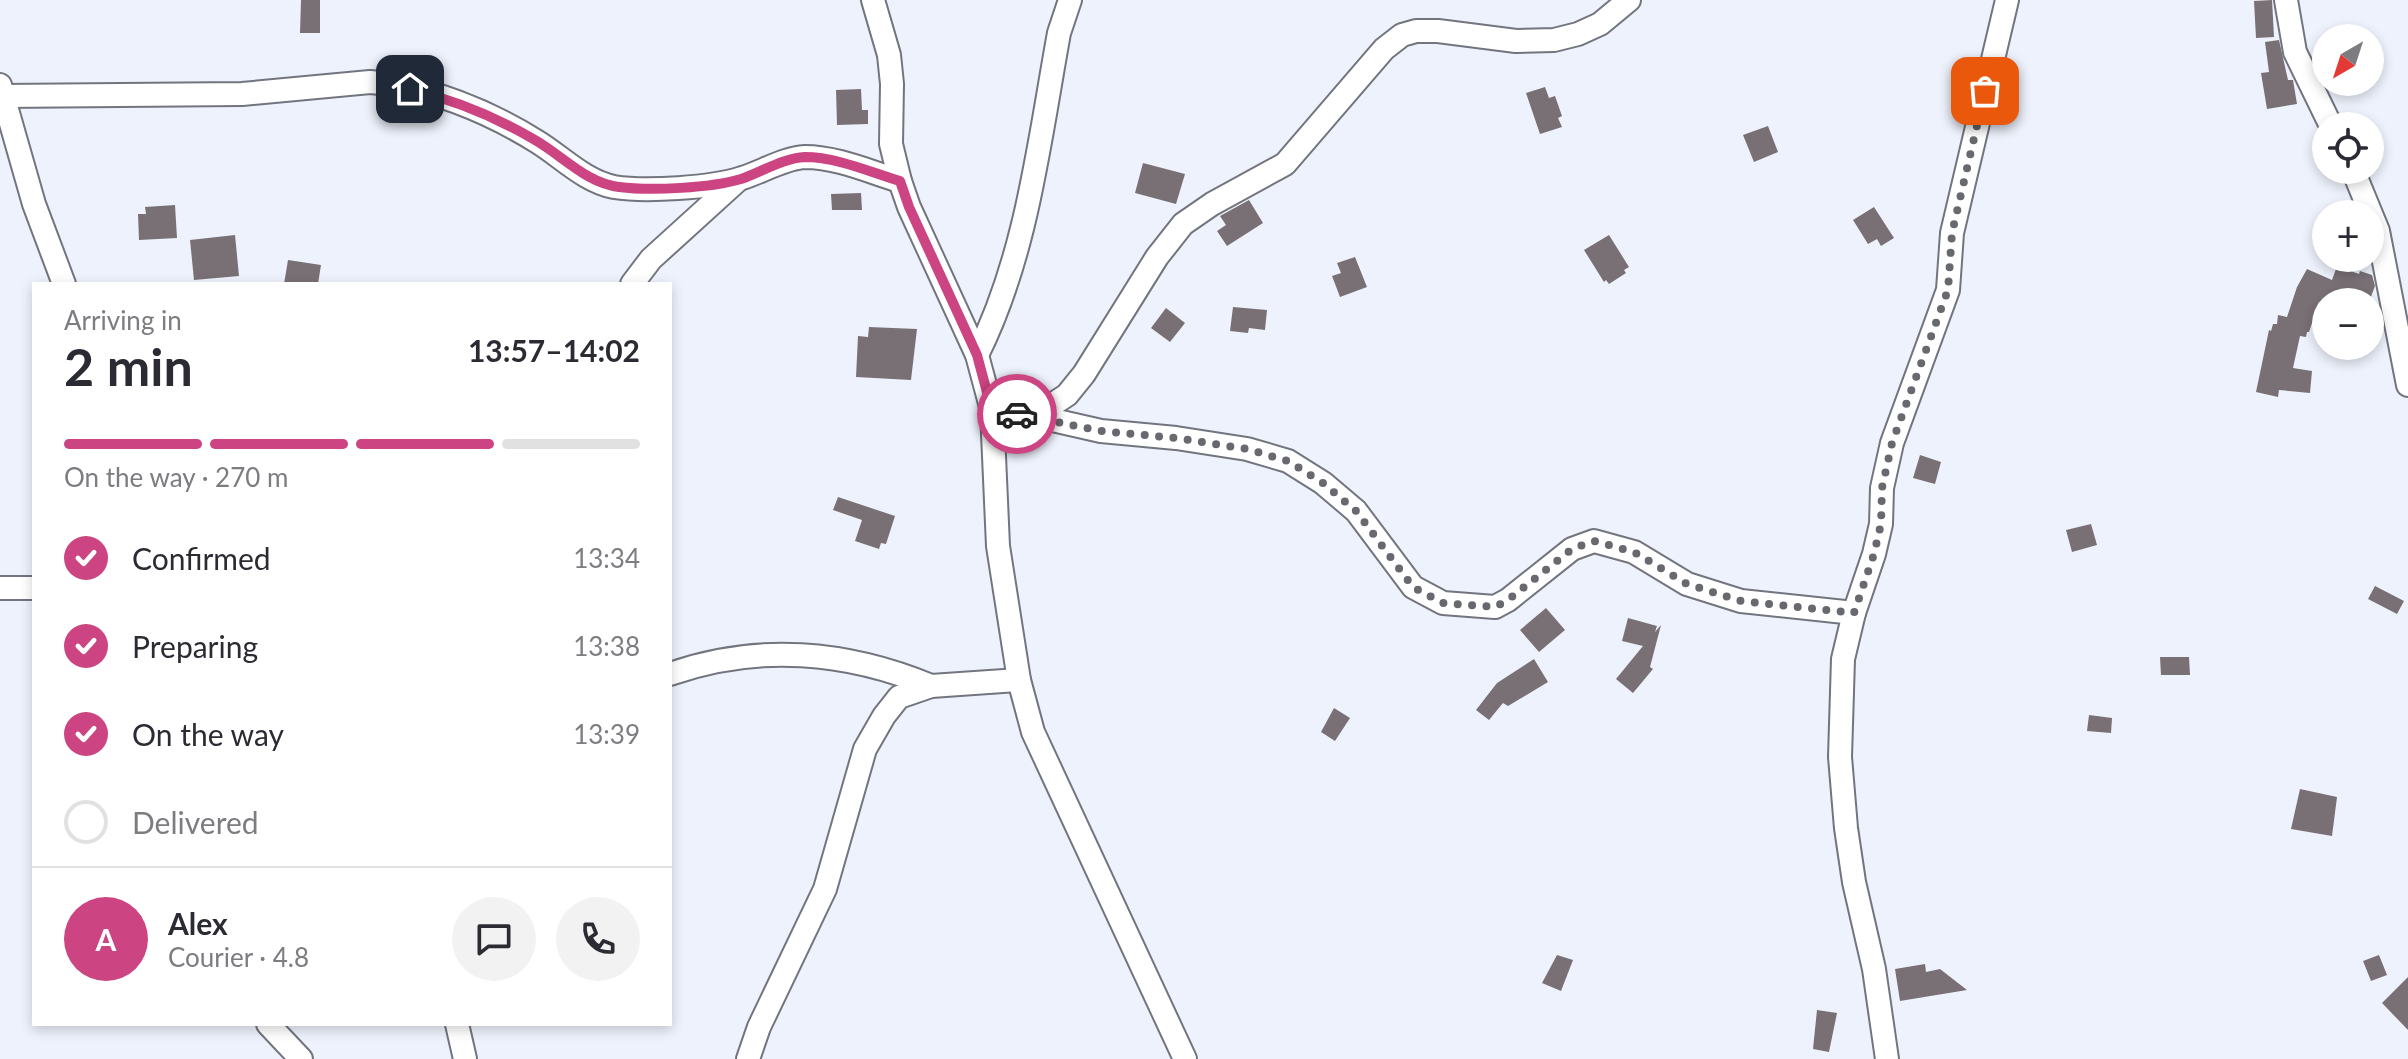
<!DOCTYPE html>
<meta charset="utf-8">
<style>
:root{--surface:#fff;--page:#f2f2f3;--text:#2b2b33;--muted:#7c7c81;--line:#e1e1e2;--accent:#cc4481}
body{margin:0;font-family:Lato,sans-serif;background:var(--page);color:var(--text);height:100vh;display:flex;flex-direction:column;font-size:30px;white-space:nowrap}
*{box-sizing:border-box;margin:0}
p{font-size:26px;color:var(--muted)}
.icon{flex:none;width:44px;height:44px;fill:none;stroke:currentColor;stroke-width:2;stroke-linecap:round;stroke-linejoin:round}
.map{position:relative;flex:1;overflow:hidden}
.panel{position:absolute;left:32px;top:282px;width:640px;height:744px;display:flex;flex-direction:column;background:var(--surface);border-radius:0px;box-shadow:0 4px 12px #0003}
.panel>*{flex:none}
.needle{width:52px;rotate:219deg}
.buttons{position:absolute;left:2312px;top:24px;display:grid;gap:16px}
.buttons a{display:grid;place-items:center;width:72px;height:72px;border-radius:50%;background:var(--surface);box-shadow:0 4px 12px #0003;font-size:40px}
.pin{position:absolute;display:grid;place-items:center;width:68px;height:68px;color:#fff;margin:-34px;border-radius:16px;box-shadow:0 4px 12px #0006}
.courier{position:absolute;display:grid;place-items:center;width:80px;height:80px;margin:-40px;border:6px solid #cc4481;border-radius:50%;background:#fff;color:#222;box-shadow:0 2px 10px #0007}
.headline em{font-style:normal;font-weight:700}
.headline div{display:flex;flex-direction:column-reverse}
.headline{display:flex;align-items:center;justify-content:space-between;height:136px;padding:0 32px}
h1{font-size:52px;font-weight:700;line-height:60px}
.bar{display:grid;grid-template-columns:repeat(4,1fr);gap:12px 8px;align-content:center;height:96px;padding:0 32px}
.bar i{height:10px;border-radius:6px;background:var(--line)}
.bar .current{background:var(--accent)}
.bar p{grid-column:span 4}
.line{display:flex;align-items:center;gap:20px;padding:0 32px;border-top:2px solid var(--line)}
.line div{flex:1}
.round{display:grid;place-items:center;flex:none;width:84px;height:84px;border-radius:42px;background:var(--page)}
ol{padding:0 32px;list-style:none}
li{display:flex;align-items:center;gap:24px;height:88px}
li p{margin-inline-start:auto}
li .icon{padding:8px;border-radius:50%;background:var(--accent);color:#fff;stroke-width:4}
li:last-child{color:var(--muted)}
li i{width:44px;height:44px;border:4px solid var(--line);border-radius:50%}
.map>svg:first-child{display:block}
.building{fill:#797076}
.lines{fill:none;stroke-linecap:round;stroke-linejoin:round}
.street-casing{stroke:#72757e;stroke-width:26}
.street{stroke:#fff;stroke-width:22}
.done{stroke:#67696f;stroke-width:8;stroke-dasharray:0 14.4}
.route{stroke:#cc4481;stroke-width:10}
</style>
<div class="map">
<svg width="2408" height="1059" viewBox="0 0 2408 1059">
<rect width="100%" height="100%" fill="#eef2fc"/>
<!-- building -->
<g class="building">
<path d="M301,0H320V33H300Z"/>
<path d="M2272,0L2274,37L2256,38L2254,1Z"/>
<path d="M2279,40L2288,80H2293L2297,104L2267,109L2261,73L2269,72L2265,42Z"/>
<path d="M1545,87L1549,98L1555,96L1562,116L1558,118L1562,127L1540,134L1526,93Z"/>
<path d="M861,89L862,110H868V124L837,125L836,90Z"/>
<path d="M1768,126L1778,152L1754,162L1743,135Z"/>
<path d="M1143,163L1185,174L1176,204L1135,193Z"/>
<path d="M861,193L862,210H832L831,194Z"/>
<path d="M1249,200L1263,223L1227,246L1217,231L1226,225L1220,216Z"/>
<path d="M175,205L177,238L139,240L138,214H146L145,207Z"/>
<path d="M1874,207L1894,238L1881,246L1877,239L1868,244L1853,220Z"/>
<path d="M235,235L239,276L194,280L190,240Z"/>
<path d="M1609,235L1629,267L1624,270L1626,273L1609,284L1606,280L1604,282L1584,250Z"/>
<path d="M1355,257L1367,287L1340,297L1332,276L1341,273L1337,263Z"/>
<path d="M288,260L321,265L318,284H284Z"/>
<path d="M2337,266L2359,274L2360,271L2372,275L2375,286L2369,302H2319L2309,332H2307L2306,337L2300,336L2293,368L2312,371L2310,393L2279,390L2278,397L2256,392L2269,330L2271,331L2273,324H2277L2278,315L2287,317L2297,287L2307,269L2332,280Z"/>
<path d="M1233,307L1267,310L1265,330L1249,328L1248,333L1230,331Z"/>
<path d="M1166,308L1185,323L1170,342L1151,328Z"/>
<path d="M869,327L917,329L911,380L856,377L858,336L868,337Z"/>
<path d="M1920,455L1941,462L1935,484L1913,478Z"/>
<path d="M838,497L895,516L886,544L881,543L879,549L855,541L862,520L833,510Z"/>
<path d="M2091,524L2097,545L2072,552L2066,530Z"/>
<path d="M2375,586L2404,601L2397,614L2368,599Z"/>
<path d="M1546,608L1565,630L1539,652L1520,630Z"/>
<path d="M1628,618L1657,626L1655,632L1661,625L1650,667L1653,669L1633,693L1616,679L1643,646L1622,641Z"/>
<path d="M2160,657H2189L2190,675H2161Z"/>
<path d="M1534,659L1548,682L1508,706L1503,703L1489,720L1476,710L1497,683Z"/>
<path d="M1334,708L1350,718L1335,741L1321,732Z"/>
<path d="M2089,715L2112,718L2111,733L2087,731Z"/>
<path d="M2300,789L2337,797L2332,836L2291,829Z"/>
<path d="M1557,955L1573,960L1561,991L1542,983Z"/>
<path d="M2379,955L2387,975L2371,981L2363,961Z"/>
<path d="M1925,964L1926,972L1940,969L1967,990L1900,1001L1895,969Z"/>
<path d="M2408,977V1030L2382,1003Z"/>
<path d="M1817,1010L1837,1013L1829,1052L1813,1049Z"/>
</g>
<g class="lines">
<!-- street casing -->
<g class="street-casing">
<g id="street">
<path d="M873,0L889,55L892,84L891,144L900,181L909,207L977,355L992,411L998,546L1019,680L1033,732L1185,1059"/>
<path d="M2286,0L2295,52L2331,126"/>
<path d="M0,85L34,204L64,284"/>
<path d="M0,96L242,94L370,82C427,86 488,111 536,141C561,156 584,181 614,187C645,192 712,188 742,178C762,172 784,158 805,157C837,157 870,172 900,181"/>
<path d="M2353,170L2378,231L2408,385"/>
<path d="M632,284L651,259L738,180"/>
<path d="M977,355C1027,255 1039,142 1059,33L1070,0"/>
<path d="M992,411L1035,416L1101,431L1176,438L1247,449L1288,461L1323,483L1356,511L1413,587L1443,603L1495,607L1508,600L1572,549L1594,541L1634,552L1687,584L1741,601L1854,613"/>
<path d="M1035,416L1067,395L1084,374L1157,257L1183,224L1212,204L1285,164L1384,49L1402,35L1416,31H1438L1516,41L1554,40L1578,34L1600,24L1629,0"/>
<path d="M0,588H34"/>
<path d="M670,674C757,643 847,651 931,686"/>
<path d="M268,1024L301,1059"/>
<path d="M457,1024L465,1059"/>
<path d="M748,1059L759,1027L825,889L865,749L884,716L899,697L931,686L1019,680"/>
<path d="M1887,1059L1874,969L1854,882L1846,828L1840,757L1843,659L1854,613L1874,554L1881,524L1882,488L1892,443L1948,290L1952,233L2007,0"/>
</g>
</g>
<!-- street -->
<use href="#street" class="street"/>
</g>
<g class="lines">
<!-- done -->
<path class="done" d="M1017,414L1101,431L1176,438L1247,449L1288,461L1323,483L1356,511L1413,587L1443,603L1495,607L1508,600L1572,549L1594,541L1634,552L1687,584L1741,601L1854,613L1874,554L1881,524L1882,488L1892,443L1948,290L1952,233L1985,91"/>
<!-- route -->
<path class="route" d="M410,89C454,100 496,117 535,140C563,156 586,183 619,187C651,191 711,188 741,179C761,172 784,158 805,157C836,157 870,172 900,181L909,207L977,355L992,411L1017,414"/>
</g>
</svg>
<div class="buttons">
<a><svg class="needle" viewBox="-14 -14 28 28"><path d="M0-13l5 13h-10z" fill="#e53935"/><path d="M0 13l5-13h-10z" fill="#7c7c81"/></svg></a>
<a><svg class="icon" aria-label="locate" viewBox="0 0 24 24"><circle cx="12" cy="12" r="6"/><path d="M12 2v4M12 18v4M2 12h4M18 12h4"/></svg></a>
<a>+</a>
<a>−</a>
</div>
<div class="pin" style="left:1985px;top:91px;background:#ea580c"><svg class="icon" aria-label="bag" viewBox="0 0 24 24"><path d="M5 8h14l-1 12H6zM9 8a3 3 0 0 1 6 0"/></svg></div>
<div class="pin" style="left:410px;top:89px;background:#1f2937"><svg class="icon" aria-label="home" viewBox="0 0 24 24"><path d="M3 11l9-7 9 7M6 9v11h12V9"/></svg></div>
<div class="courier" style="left:1017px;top:414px"><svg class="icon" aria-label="car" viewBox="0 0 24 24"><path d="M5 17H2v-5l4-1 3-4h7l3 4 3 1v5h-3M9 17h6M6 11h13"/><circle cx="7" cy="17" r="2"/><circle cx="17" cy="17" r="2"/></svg></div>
<section class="panel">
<div class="headline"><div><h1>2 min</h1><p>Arriving in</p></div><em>13:57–14:02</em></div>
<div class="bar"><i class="current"></i><i class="current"></i><i class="current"></i><i></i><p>On the way · 270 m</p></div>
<ol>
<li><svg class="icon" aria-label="check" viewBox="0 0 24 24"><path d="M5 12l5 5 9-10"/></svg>Confirmed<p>13:34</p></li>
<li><svg class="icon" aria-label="check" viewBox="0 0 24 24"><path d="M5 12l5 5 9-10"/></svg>Preparing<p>13:38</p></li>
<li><svg class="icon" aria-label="check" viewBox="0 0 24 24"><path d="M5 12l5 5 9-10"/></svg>On the way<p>13:39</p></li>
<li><i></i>Delivered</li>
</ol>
<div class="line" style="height:144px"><b class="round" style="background:var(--accent);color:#fff">A</b><div><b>Alex</b><p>Courier · 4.8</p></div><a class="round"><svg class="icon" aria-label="chat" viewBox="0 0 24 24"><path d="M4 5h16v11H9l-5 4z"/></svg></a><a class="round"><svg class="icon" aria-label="phone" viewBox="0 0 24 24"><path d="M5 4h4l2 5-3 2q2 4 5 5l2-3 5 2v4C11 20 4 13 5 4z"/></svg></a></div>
</section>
</div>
